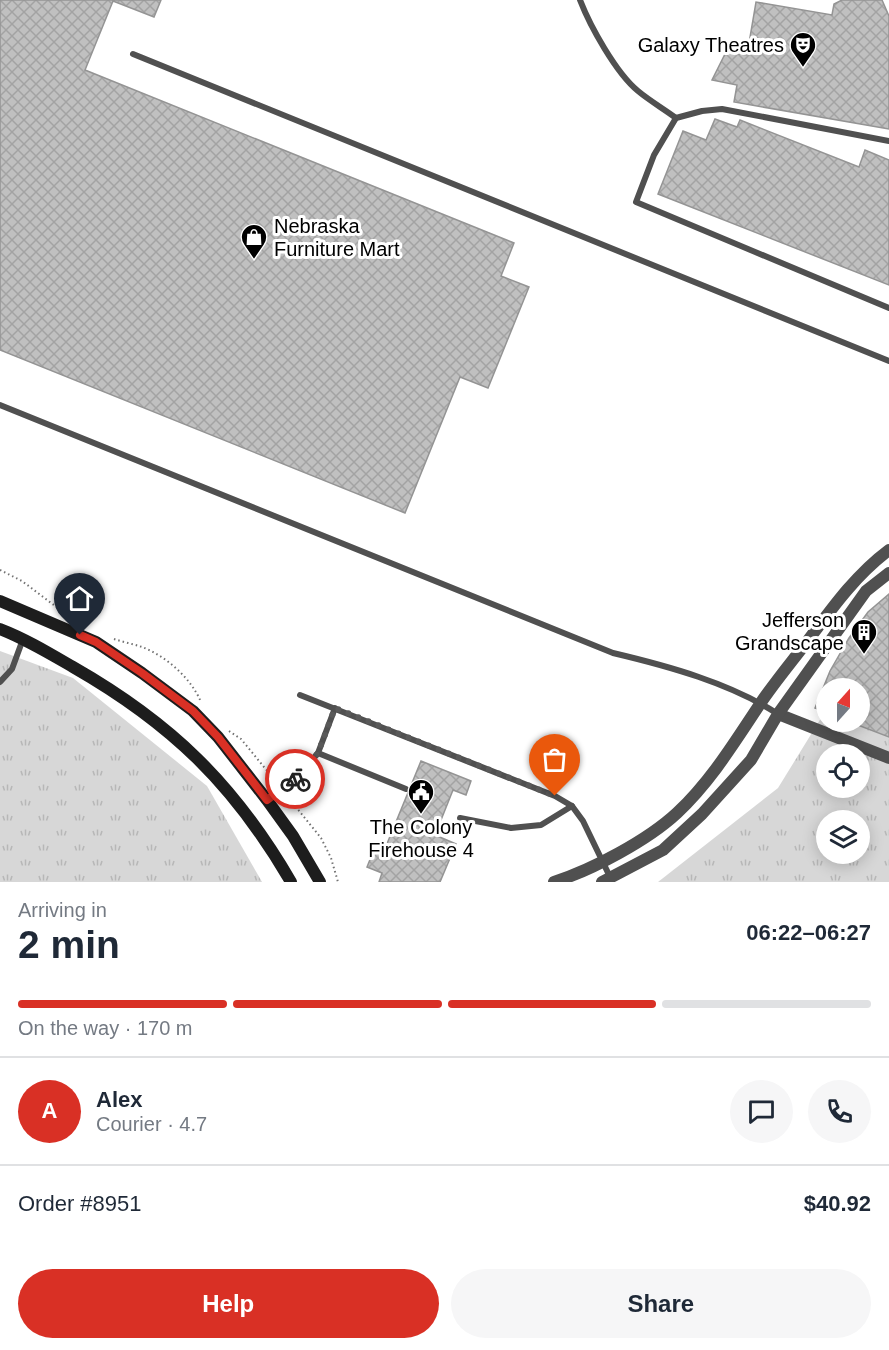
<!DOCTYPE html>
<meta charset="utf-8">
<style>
:root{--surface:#fff;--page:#f6f6f7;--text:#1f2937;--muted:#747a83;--line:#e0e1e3;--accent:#d93025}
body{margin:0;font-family:Helvetica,sans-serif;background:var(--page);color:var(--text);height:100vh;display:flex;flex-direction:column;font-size:22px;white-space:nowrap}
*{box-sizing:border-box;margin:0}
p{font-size:20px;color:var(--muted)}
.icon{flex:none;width:33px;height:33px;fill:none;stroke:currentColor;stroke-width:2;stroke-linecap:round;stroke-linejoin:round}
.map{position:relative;height:882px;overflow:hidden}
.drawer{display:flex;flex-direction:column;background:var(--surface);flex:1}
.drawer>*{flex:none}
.needle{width:39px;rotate:21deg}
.buttons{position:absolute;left:816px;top:678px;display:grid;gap:12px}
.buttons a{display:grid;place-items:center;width:54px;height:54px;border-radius:50%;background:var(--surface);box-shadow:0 3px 15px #0003;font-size:30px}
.pin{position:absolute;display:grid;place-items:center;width:51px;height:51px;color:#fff;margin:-62px -26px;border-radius:50% 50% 50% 0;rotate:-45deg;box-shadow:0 0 6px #0007}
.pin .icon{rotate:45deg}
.courier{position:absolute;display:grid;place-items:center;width:60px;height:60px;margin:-30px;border:4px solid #d93025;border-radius:50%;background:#fff;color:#222;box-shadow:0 2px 8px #0007}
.summary em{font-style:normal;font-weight:600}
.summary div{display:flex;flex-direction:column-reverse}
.summary{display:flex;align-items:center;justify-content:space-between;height:102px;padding:0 18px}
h1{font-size:39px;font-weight:600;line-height:45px}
.bar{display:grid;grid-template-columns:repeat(4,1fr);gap:9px 6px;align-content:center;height:72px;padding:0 18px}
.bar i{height:8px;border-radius:4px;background:var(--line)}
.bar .on{background:var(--accent)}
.bar p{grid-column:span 4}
.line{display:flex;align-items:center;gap:15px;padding:0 18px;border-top:2px solid var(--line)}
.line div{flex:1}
.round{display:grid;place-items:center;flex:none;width:63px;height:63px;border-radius:32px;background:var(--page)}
.cta{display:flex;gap:12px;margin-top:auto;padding:12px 18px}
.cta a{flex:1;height:69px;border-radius:36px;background:var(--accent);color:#fff;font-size:24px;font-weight:600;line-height:69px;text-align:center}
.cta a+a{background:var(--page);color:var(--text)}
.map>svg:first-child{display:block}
.grass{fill:url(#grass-tufts);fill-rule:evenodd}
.building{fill:url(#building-cross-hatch);stroke:#949494;stroke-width:1.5}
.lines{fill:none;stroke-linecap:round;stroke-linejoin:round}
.path{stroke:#727272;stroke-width:2;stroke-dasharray:1.5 3;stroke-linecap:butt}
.service{stroke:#505050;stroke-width:6}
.minor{stroke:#505050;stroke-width:12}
.tertiary{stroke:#505050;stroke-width:12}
.secondary{stroke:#1d1d1d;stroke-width:12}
.done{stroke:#595959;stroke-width:6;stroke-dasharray:0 10.8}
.route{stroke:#d93025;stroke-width:8}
.labels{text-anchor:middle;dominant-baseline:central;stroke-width:6;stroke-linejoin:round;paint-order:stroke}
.poi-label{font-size:20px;fill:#000;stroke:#fff;text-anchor:end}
</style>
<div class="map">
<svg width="889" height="882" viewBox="0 0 889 882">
<defs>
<pattern id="grass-tufts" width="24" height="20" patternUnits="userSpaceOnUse" patternTransform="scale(1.5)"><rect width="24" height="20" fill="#d7d7d7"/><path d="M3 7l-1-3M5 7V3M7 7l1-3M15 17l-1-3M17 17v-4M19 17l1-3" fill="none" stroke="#b7b7b7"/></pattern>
<pattern id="building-cross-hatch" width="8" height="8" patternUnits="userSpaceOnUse" patternTransform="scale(1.5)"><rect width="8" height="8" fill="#c0c0c0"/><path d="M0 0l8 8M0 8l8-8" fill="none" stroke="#a3a3a3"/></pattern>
</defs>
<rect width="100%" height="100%" fill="#fff"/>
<!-- grass -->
<g class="grass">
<path d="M889,611V882H658L778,788L826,710V722H860V688H840ZM826,754H860V788H826ZM826,820H860V854H826Z"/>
<path d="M0,651L73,678L207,786L262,882H0Z"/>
</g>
<!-- building -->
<g class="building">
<path d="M0,0H161L154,17L113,1L85,70L514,243L501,276L529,287L488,388L460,377L405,513L0,350Z"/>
<path d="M842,0H882L889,16V129L734,102L737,85L712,80L726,52L747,55L756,2L832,15L834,4Z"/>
<path d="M715,119L737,127L740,120L859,167L865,150L889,160V285L658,194L683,131L706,140Z"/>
<path d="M889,594V737L850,722H860V688H826V712L815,708L830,671L849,638L868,612Z"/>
<path d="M421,761L471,781L466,795L453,790L435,835L456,844L440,882H379L382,873L367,867L375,847L384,851Z"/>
</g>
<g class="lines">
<!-- path -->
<g class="path">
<path d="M0,570L22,581L71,618"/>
<path d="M114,639C123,642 133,644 142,647C166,656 191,678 201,702"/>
<path d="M229,731L241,739L278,784"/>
<path d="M287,796L321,838L331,858L338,882"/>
</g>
<!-- service -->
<g class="service">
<path d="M580,0C590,26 616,73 638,91C650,101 664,109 676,118"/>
<path d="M133,54L889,361"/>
<path d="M889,141L722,109L702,111L676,118L654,155L636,202L889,308"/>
<path d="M0,405L613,653C668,666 730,683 778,714"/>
<path d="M0,682L12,669L23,639"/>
<path d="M300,695L555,796L572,806L583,821L611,879"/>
<path d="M318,753L406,789"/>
<path d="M267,800L296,779L318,753L335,708"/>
<path d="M460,818L511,828L541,825L572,806"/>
</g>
<!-- minor -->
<path class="minor" d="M778,714L889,758"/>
<!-- tertiary -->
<g class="tertiary">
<path d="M554,882C592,870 648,840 677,813C711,781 734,743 760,704C776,680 795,658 812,635C835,604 858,573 889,550"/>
<path d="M602,882L663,850L702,814L751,760L778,714L866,591L889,573"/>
</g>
<!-- secondary -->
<g class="secondary">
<path d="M0,601L96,642L142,673L193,711L218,737L267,800L293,836L320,882"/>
<path d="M0,629C26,639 49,653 73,667C171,723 234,784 291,882"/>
</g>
</g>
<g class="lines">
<!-- done -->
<path class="done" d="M295,779L318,753L335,708L555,796"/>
<!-- route -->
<path class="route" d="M80,635L96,642L142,673L193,711L218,737L267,800L295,779"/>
</g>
<!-- icons -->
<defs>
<g id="theatre-pin" transform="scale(1.35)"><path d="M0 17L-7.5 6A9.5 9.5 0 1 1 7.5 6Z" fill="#000" stroke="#fff"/><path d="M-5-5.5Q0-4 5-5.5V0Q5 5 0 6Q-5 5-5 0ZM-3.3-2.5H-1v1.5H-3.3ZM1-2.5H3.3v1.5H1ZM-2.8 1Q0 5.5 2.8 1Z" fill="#fff"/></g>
<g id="shop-pin" transform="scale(1.35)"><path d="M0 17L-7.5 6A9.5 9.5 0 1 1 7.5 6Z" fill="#000" stroke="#fff"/><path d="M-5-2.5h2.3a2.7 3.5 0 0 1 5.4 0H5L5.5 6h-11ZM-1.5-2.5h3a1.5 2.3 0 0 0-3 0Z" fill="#fff"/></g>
<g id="building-pin" transform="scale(1.35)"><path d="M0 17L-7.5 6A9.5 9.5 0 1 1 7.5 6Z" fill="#000" stroke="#fff"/><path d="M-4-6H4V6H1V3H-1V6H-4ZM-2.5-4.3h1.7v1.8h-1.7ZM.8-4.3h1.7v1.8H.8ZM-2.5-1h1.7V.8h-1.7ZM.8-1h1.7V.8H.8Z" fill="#fff"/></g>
<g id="civic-pin" transform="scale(1.35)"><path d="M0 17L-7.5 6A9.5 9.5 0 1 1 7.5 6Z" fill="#000" stroke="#fff"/><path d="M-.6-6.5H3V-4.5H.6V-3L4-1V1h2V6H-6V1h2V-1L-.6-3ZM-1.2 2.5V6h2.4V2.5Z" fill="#fff"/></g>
</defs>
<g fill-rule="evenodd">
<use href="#theatre-pin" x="803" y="45"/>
<use href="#shop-pin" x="254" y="237"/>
<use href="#building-pin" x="864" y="632"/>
<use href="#civic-pin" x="421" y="792"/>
</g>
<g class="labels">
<!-- poi labels -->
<g class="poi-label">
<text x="784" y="45">Galaxy Theatres</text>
<text x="274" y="226" text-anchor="start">Nebraska<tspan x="274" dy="23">Furniture Mart</tspan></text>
<text x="844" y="620">Jefferson<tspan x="844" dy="23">Grandscape</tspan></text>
<text x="421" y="827" text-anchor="middle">The Colony<tspan x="421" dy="23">Firehouse 4</tspan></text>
</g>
</g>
</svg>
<div class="buttons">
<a><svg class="needle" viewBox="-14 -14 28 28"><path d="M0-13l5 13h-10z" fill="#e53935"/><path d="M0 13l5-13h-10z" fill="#747a83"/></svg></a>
<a><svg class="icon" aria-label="locate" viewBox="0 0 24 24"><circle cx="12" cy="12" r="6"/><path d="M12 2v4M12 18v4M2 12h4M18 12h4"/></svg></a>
<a><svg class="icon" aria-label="layers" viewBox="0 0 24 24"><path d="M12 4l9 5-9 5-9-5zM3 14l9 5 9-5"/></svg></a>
</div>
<div class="pin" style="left:555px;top:796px;background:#ea580c"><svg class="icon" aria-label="bag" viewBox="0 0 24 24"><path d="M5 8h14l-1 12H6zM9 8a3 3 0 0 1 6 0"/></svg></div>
<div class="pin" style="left:80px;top:635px;background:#1f2937"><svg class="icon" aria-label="home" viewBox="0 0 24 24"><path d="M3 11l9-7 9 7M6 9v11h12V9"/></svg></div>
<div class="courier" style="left:295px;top:779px"><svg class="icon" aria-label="bike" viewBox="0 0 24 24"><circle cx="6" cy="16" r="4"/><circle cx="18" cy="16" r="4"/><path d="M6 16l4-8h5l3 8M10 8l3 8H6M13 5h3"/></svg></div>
</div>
<section class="drawer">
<div class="summary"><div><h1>2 min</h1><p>Arriving in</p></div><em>06:22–06:27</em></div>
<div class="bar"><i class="on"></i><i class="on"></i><i class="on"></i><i></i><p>On the way · 170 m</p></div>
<div class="line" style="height:108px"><b class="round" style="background:var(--accent);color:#fff">A</b><div><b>Alex</b><p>Courier · 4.7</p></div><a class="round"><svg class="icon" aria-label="chat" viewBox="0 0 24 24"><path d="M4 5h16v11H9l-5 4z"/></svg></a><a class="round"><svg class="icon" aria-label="phone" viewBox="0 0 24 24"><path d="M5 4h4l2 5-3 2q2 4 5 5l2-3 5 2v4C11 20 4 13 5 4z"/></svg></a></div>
<div class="line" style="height:78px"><div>Order #8951</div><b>$40.92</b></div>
<div class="cta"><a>Help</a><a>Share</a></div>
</section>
